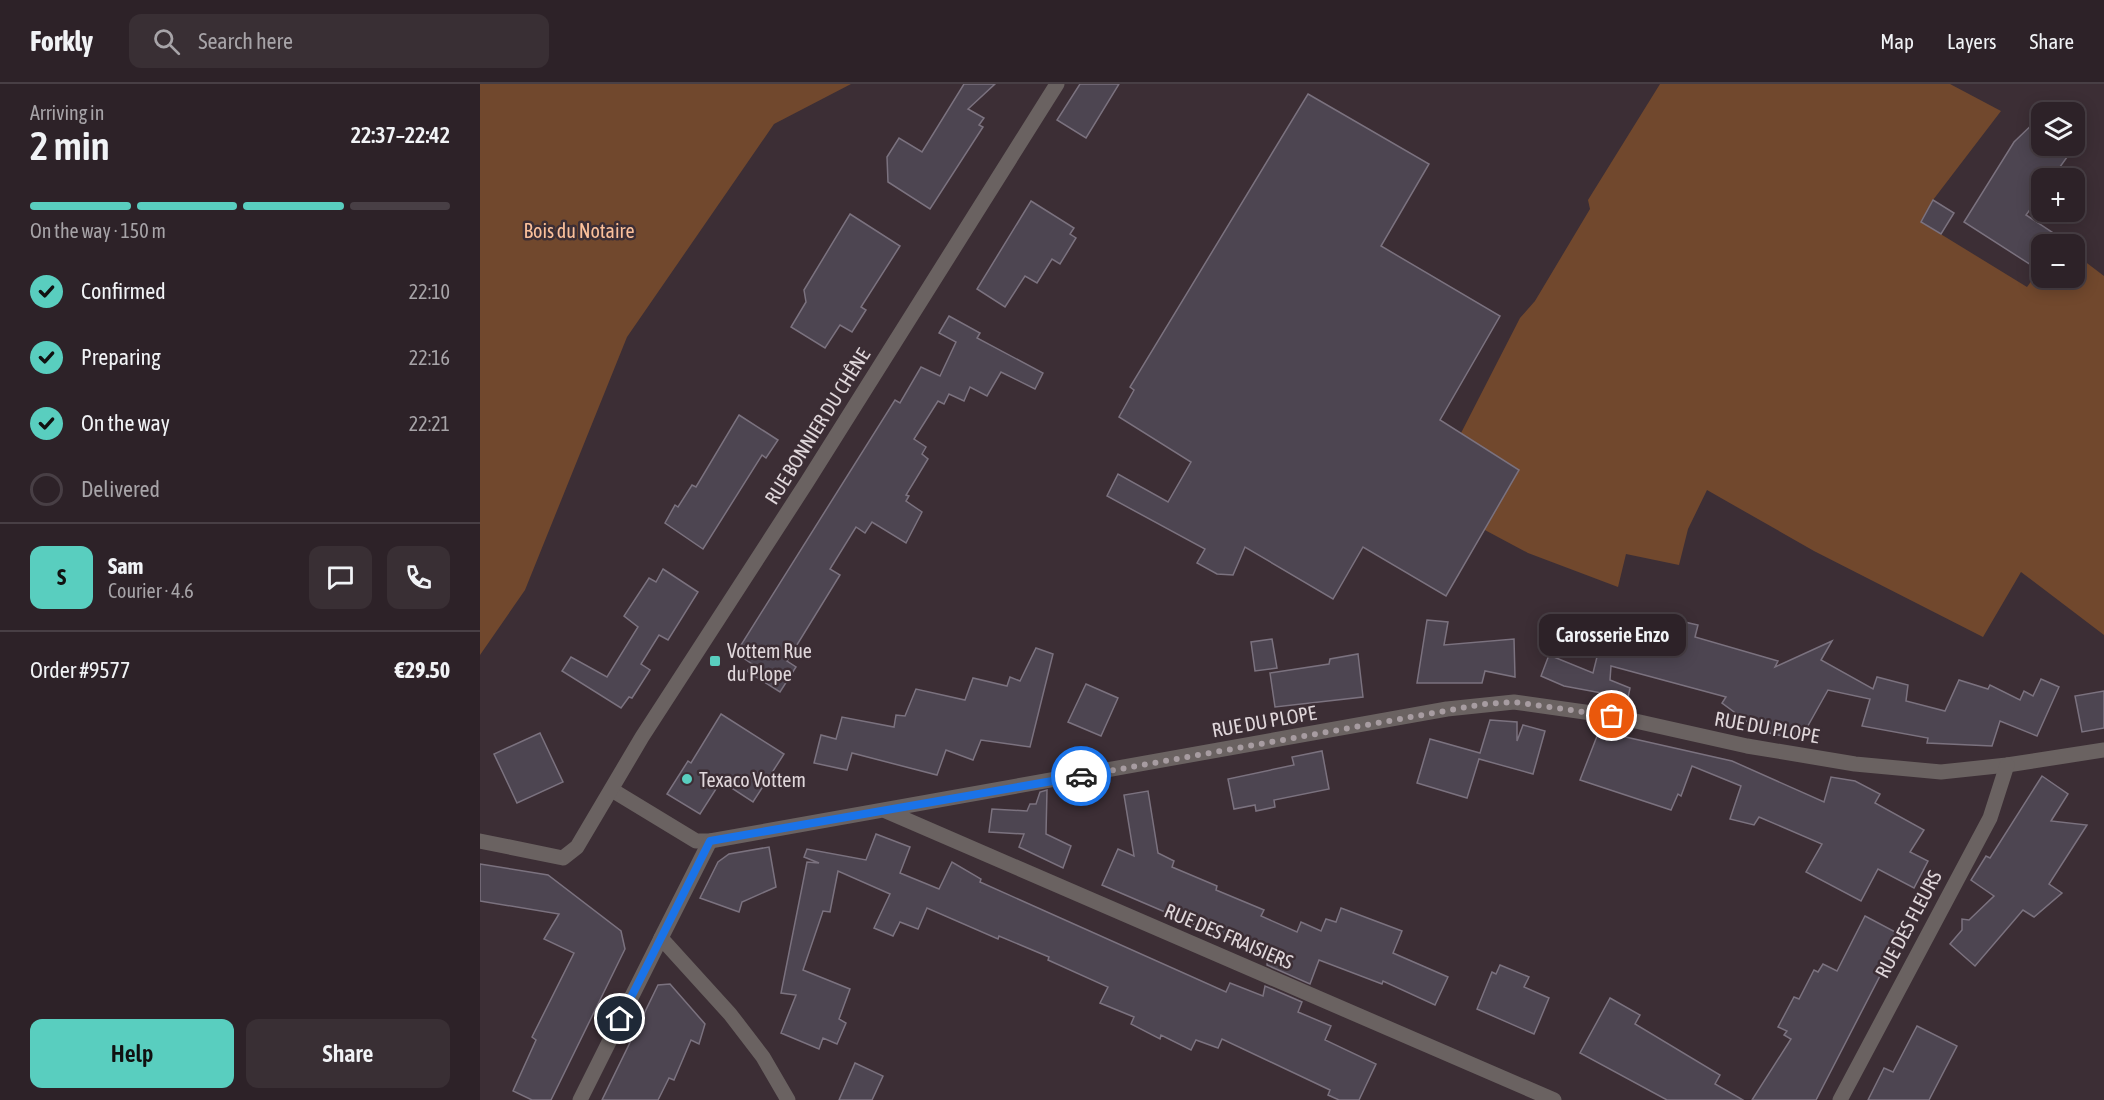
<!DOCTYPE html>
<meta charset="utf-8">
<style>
:root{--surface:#2d2228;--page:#392f34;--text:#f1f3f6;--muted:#a7a4a8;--line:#483f45;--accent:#59cebf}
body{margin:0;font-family:"Asap Condensed",sans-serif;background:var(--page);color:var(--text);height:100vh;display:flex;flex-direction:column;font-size:22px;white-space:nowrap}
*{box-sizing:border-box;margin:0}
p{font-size:20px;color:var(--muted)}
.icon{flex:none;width:33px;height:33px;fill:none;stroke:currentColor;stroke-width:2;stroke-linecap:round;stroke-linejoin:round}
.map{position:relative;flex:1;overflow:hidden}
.sheet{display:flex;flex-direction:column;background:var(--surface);width:480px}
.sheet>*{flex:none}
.buttons{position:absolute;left:1551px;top:18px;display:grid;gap:12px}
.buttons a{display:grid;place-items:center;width:54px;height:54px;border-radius:12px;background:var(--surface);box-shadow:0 3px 15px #0003,0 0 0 2px var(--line);font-size:30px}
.pin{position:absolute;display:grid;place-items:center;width:51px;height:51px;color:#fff;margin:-26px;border:3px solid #fff;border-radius:50%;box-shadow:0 2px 6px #0007}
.courier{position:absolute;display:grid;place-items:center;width:60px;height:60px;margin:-30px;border:4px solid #1a73e8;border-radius:50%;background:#fff;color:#222;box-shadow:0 2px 8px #0007}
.bubble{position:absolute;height:42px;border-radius:12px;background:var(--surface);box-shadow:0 3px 15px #0003,0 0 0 2px var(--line);font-size:20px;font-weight:600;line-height:42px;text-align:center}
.summary em{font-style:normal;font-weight:600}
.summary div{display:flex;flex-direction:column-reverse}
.summary{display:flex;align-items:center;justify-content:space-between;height:102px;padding:0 30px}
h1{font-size:39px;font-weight:600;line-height:45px}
.bar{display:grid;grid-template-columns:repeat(4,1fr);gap:9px 6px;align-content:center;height:72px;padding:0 30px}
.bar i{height:8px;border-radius:4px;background:var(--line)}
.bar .selected{background:var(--accent)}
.bar p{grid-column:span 4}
.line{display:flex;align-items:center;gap:15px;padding:0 30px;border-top:2px solid var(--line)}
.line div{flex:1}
.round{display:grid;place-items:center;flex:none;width:63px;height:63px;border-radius:12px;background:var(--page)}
ol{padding:0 30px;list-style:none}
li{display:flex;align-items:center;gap:18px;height:66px}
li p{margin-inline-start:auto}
li .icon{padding:6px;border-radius:50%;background:var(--accent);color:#111;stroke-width:4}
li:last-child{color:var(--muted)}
li i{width:33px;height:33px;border:3px solid var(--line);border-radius:50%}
.primary-button{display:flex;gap:12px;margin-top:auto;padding:12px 30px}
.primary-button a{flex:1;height:69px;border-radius:12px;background:var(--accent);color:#111;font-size:24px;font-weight:600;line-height:69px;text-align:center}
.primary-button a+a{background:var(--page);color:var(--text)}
header{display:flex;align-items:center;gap:36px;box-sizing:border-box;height:84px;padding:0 30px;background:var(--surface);border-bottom:2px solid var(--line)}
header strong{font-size:28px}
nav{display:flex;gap:33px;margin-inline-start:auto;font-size:21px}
.search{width:420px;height:54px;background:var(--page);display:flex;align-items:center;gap:15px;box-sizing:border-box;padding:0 21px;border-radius:12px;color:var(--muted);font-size:22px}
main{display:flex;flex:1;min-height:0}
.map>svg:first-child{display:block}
.green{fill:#71482d}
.building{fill:#4d4551;stroke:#7b727f;stroke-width:1.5}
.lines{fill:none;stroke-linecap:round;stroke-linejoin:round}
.minor{stroke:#6a6261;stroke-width:15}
.done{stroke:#a79ca1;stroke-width:6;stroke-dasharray:0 10.8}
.route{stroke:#1a73e8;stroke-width:8}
.poi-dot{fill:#59cebf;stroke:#3c2e35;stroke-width:2}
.labels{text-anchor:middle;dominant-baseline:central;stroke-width:5;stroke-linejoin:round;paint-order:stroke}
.park-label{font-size:20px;fill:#fbc09b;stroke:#3c2e35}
.street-label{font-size:20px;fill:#e0d7db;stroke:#3c2e35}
.poi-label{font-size:20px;fill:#e0d7db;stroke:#3c2e35;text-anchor:start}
</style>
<header>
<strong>Forkly</strong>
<div class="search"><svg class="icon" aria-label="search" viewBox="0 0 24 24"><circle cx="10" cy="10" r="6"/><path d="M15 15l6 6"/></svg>Search here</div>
<nav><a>Map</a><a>Layers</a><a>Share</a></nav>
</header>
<main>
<section class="sheet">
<div class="summary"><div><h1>2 min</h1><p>Arriving in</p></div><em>22:37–22:42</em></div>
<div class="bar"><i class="selected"></i><i class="selected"></i><i class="selected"></i><i></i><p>On the way · 150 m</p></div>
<ol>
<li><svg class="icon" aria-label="check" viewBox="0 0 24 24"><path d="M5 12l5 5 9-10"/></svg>Confirmed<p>22:10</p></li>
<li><svg class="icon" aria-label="check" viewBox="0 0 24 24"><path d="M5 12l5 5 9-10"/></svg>Preparing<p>22:16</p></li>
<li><svg class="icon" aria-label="check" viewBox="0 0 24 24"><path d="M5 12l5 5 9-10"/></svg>On the way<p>22:21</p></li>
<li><i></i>Delivered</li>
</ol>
<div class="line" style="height:108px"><b class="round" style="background:var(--accent);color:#111">S</b><div><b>Sam</b><p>Courier · 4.6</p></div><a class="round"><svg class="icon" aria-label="chat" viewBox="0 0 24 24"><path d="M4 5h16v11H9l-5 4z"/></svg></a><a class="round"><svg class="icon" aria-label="phone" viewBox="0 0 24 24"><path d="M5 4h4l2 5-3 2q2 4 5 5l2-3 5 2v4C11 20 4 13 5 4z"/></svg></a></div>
<div class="line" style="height:78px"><div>Order #9577</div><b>€29.50</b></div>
<div class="primary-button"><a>Help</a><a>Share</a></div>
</section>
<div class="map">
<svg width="1624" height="1016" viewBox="0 0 1624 1016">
<rect width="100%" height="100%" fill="#3c2e35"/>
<!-- green -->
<g class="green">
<path d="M0,0H371L294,40L147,253L45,506L0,571Z"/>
<path d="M1180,0H1470L1521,27L1453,116L1441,138L1547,203L1561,184L1562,194H1594L1595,170L1624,192V551L1541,488L1503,553L1334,467L1227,406L1208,445L1199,481L1146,470L1138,503L1048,469L1003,445L980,351L1040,234L1055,217L1110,125L1108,116Z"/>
</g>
<!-- building -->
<g class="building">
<path d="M484,0H515L488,25L504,34L499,41L503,43L450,125L408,98L407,73L419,54L442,68Z"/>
<path d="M600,0H639L606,54L577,36Z"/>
<path d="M828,10L949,80L901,162L1020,232L960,336L1039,386L966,512L883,463L853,515L765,463L753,491L737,490L717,479L725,465L627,412L638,390L688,418L711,378L639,333L654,306L650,303Z"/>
<path d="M1562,31V62H1595L1572,94H1562V109L1546,131L1590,160H1562V188L1484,138L1534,58Z"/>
<path d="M1453,116L1474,129L1461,150L1441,138Z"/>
<path d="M551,117L594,144L590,150L596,154L580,180L572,175L557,199L545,192L525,223L497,205Z"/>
<path d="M370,130L420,162L381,223L386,226L372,248L360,241L345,264L311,243L326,218L324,206Z"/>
<path d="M469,232L500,249L497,254L563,289L555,305L521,288L507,312L490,303L484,317L469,310L464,320L458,317L434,355L446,363L442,370L448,375L426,411L429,412L426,417L442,428L426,459L392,438L385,449L376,443L350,485L360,491L307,577L316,583L300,608L267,587L272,580L256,569L415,316L420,319L441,283L460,292L476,258L459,249Z"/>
<path d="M259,331L298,356L286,374L282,371L223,465L185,439L195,421L198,423L212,401L216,403Z"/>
<path d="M183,485L218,508L188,556L179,551L161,580L170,586L152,614L149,613L141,624L82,587L91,573L127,593L158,543L144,532L169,494L176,498Z"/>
<path d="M1156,530L1186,539L1187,534L1218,541L1215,553L1298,577L1295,583L1352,557L1341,576L1393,605L1397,593L1428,601L1426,617L1465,627L1479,596L1508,605L1510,601L1540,616L1544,607L1553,612L1561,595L1579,603L1557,652L1520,637L1512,662L1447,659L1448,654L1382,642L1390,615L1348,606L1320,656L1280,647L1242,619L1246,613L1131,582L1130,596L1150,604L1148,614L1084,602L1061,592L1069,571L1113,589L1127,533L1154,540Z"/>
<path d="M947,536L968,538L964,561L1034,555L1035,593L1005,587L1002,599H937Z"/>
<path d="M792,555L797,584L775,587L771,558Z"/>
<path d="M556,564L573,570L550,663L501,656L493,676L466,666L457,691L372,669L367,686L334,679L341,651L356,655L362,633L414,643L416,631L425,632L436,605L485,616L493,594L527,602L530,593L540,597Z"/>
<path d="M878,570L883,613L795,623L790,589L849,580L850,575Z"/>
<path d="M606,600L638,614L621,652L588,638Z"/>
<path d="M1624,607V644L1602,648L1595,612Z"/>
<path d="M241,630L304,670L273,718L241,697L220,730L187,710L208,677L211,679Z"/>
<path d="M1010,636L1037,638V657L1043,641L1065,647L1053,690L999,675L987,714L937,699L950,655L1000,669Z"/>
<path d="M1119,647L1252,677L1344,718L1351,693L1375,697L1400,710L1395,719L1444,746L1430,768L1448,777L1434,804L1398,785L1381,817L1326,788L1342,760L1279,733L1274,741L1250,735L1261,702L1212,682L1201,712L1198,710L1191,726L1100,696Z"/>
<path d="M60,649L83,698L37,719L14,670Z"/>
<path d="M842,667L849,705L794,716L795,723L776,727L775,721L754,725L748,695L814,681L812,673Z"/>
<path d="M1562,692L1588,710L1571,737L1607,741L1569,800L1582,809L1554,833L1543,826L1495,882L1470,860L1482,846V835L1489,836L1514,812L1491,796L1506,772L1510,774Z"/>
<path d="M567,706L566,750L591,762L583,784L539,763L544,750L509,748L512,725L547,727L550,720H556L560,708Z"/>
<path d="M668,707L678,769L694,777L692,783L737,802L736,806L784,826L781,832L817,848L821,838L841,847L846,835L856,838L861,824L922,847L913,869L968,893L955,921L903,897L902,900L839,876L830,900L787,881L788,872L622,801L638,765L654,772L644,711Z"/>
<path d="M396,750L430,763L420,789L459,805L472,778L501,795L500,798L746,908L750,899L783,912L785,902L822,918L818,928L851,942L845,956L896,980L879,1016H859L848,1011L850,1006L742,955L738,964L716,956L711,966L681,951L680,955L651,940L654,933L620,919L628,903L568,876L569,873L519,852L518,855L447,824L438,845L420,838L413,852L394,844L410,810L358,787L350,828L343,827L323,886L370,905L359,935L366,939L357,960L343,954L339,965L301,949L316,911L301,909L327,778L339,779L324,773L327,765L386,776Z"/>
<path d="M289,763L296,803L262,818L259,828L220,814L238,778L249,770Z"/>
<path d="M0,780L68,791L141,847L145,865L71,1016H52L33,1007L56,956L52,953L94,869L64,855L79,830L0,817Z"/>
<path d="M1385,832L1421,851L1336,1016H1272L1311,955L1304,951L1307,947L1298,943L1314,913L1319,915L1334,886L1338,888L1343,880L1357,887Z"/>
<path d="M1020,881L1049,893L1044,903L1069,914L1054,950L997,925L1012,888L1016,890Z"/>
<path d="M190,900L225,940L219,960L211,956L194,996L189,994L178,1016H122L178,901Z"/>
<path d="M1130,914L1160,931L1155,940L1240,991L1235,1000L1263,1016H1187L1100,969Z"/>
<path d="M1437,942L1477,962L1449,1016H1388L1404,984L1413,988Z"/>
<path d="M375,979L403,992L392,1016H359Z"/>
</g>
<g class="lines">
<!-- minor -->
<g class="minor">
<path d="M132,706L216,757H230L967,625L1034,618L1133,632L1267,662L1375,680L1461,688L1527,681L1624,666"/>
<path d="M406,727L1074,1016"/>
<path d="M0,757L83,774L97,763L162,653L327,398L577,0"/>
<path d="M230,757L181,854L250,930L283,973L308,1016"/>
<path d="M100,1016L181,854"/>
<path d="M1360,1016L1510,734L1527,681"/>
</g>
</g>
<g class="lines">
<!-- done -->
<path class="done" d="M601,692L1004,620L1034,618L1132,632"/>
<!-- route -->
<path class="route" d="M140,935L230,757L601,692"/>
</g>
<!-- markers -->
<g class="poi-dot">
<rect x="229" y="571" width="12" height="12" rx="3"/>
<circle cx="207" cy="695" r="6"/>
</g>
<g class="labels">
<!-- park labels -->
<g class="park-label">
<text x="99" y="146">Bois du Notaire</text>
</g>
<!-- street labels -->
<g class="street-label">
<text transform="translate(337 342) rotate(-58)">RUE BONNIER DU CHÊNE</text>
<text transform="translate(784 637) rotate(-10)">RUE DU PLOPE</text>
<text transform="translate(1287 643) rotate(10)">RUE DU PLOPE</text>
<text transform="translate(1428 840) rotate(-62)">RUE DES FLEURS</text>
<text transform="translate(749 852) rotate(23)">RUE DES FRAISIERS</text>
</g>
<!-- poi labels -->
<g class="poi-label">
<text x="247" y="566">Vottem Rue<tspan x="247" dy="23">du Plope</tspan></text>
<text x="219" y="695">Texaco Vottem</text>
</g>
</g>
</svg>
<div class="buttons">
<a><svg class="icon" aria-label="layers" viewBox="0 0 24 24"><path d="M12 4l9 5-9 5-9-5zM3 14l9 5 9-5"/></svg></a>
<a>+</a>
<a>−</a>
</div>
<div class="pin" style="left:1132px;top:632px;background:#ea580c"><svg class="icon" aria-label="bag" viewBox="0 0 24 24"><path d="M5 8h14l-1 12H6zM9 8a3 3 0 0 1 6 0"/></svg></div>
<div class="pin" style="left:140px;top:935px;background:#1f2937"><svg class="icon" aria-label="home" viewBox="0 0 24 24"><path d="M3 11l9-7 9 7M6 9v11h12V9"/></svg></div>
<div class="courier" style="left:601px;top:692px"><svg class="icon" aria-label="car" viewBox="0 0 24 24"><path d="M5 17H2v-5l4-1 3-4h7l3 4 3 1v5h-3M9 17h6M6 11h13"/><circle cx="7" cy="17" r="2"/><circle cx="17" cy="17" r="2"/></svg></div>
<div class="bubble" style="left:1059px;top:530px;width:147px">Carosserie Enzo</div>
</div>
</main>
